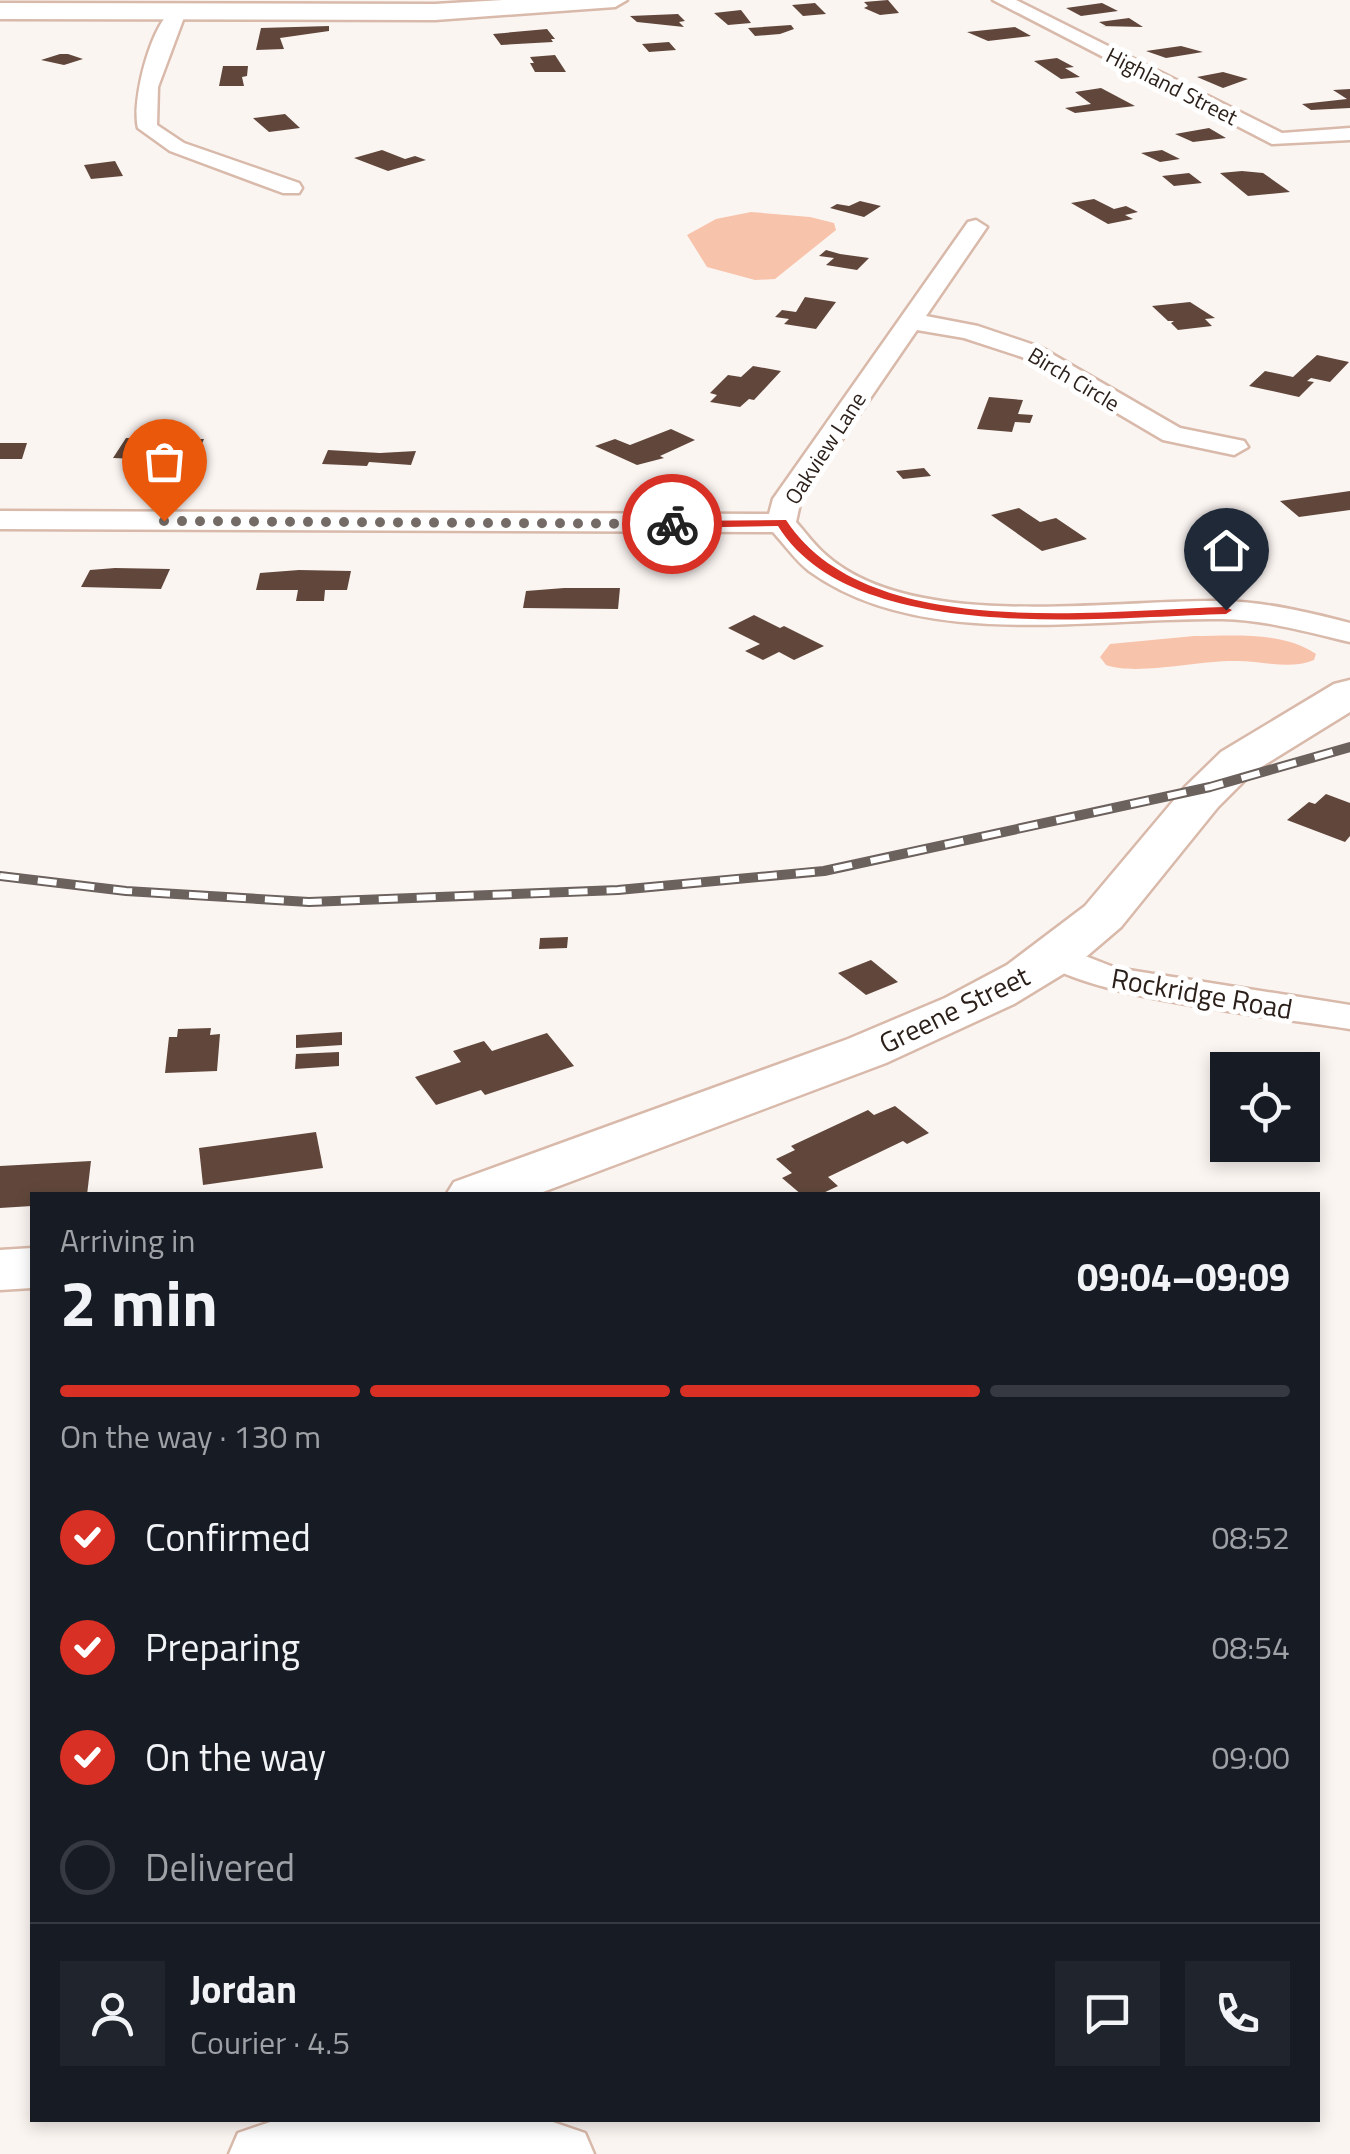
<!DOCTYPE html>
<meta charset="utf-8">
<style>
:root{--surface:#171b24;--page:#20242c;--text:#f1f3f6;--muted:#9ea1a6;--line:#363941;--accent:#d93025}
body{margin:0;font-family:"Titillium Web",sans-serif;background:var(--page);color:var(--text);height:100vh;display:flex;flex-direction:column;font-size:38px;white-space:nowrap}
*{box-sizing:border-box;margin:0}
p{font-size:32px;color:var(--muted)}
.icon{flex:none;width:55px;height:55px;fill:none;stroke:currentColor;stroke-width:2;stroke-linecap:round;stroke-linejoin:round}
.map{position:relative;flex:1;overflow:hidden}
.details{position:absolute;left:30px;top:1192px;width:1290px;height:930px;display:flex;flex-direction:column;background:var(--surface);border-radius:0px;box-shadow:0 5px 15px #0003}
.details>*{flex:none}
.fabs{position:absolute;left:1210px;top:1052px;display:grid;gap:20px}
.fabs a{display:grid;place-items:center;width:110px;height:110px;border-radius:0px;background:var(--surface);box-shadow:0 5px 15px #0003;font-size:50px}
.pin{position:absolute;display:grid;place-items:center;width:85px;height:85px;color:#fff;margin:-102px -42px;border-radius:50% 50% 50% 0;rotate:-45deg;box-shadow:0 0 10px #0007}
.pin .icon{rotate:45deg}
.courier{position:absolute;display:grid;place-items:center;width:100px;height:100px;margin:-50px;border:8px solid #d93025;border-radius:50%;background:#fff;color:#222;box-shadow:0 2px 12px #0007}
.headline em{font-style:normal;font-weight:700}
.headline div{display:flex;flex-direction:column-reverse}
.headline{display:flex;align-items:center;justify-content:space-between;height:170px;padding:0 30px}
h1{font-size:65px;font-weight:700;line-height:75px}
.bar{display:grid;grid-template-columns:repeat(4,1fr);gap:15px 10px;align-content:center;height:120px;padding:0 30px}
.bar i{height:12px;border-radius:8px;background:var(--line)}
.bar .current{background:var(--accent)}
.bar p{grid-column:span 4}
.line{display:flex;align-items:center;gap:25px;padding:0 30px;border-top:2px solid var(--line)}
.line div{flex:1}
.round{display:grid;place-items:center;flex:none;width:105px;height:105px;border-radius:0px;background:var(--page)}
ol{padding:0 30px;list-style:none}
li{display:flex;align-items:center;gap:30px;height:110px}
li p{margin-inline-start:auto}
li .icon{padding:10px;border-radius:50%;background:var(--accent);color:#fff;stroke-width:4}
li:last-child{color:var(--muted)}
li i{width:55px;height:55px;border:5px solid var(--line);border-radius:50%}
.map>svg:first-child{display:block}
.green{fill:#f8c3ab}
.building{fill:#61473b}
.lines{fill:none;stroke-linecap:round;stroke-linejoin:round}
.street-casing{stroke:#d8b9aa;stroke-width:5}
.secondary-casing{stroke:#d8b9aa;stroke-width:5}
.primary-casing{stroke:#d8b9aa;stroke-width:5}
.street{fill:#fff;fill-rule:evenodd}
.secondary{fill:#fff;fill-rule:evenodd}
.primary{fill:#fff;fill-rule:evenodd}
.rail-casing{stroke:#6b615d;stroke-width:10}
.rail{stroke:#fff;stroke-width:6;stroke-dasharray:19;stroke-linecap:butt}
.route{fill:#d93025}
.done{stroke:#746b66;stroke-width:10;stroke-dasharray:0 18}
.labels{text-anchor:middle;dominant-baseline:central;stroke-width:10;stroke-linejoin:round;paint-order:stroke}
.far-street-label{font-size:22px;fill:#2c201b;stroke:#fff}
.street-label{font-size:28px;fill:#2c201b;stroke:#fff}
</style>
<div class="map">
<svg width="1350" height="2154" viewBox="0 0 1350 2154">
<rect width="100%" height="100%" fill="#fbf5f2"/>
<!-- green -->
<g class="green">
<path d="M751,212L810,217L834,223L836,230L775,279L755,280L707,267L687,235L716,219Z"/>
<path d="M1194,636C1233,636 1283,631 1316,654L1314,660C1291,670 1262,661 1237,661C1199,660 1137,676 1106,665L1100,657L1110,644Z"/>
</g>
<!-- building -->
<g class="building">
<path d="M888,0L899,13L880,15L864,8L868,6L864,2Z"/>
<path d="M815,3L826,14L803,16L792,5Z"/>
<path d="M1102,3L1118,11L1081,16L1066,8Z"/>
<path d="M741,10L751,23L728,25L714,13Z"/>
<path d="M678,14L685,21L679,22L684,27L637,22L630,16Z"/>
<path d="M1129,18L1143,27L1100,26H1106L1099,22Z"/>
<path d="M791,25L794,29L780,34L755,36L748,28Z"/>
<path d="M329,26V31L280,38L284,49L256,50L261,28Z"/>
<path d="M1015,27L1031,36L988,41L967,32Z"/>
<path d="M547,29L555,39H551L553,42L501,45L493,34Z"/>
<path d="M669,42L676,50L649,52L642,44Z"/>
<path d="M1181,46L1203,52L1166,58L1146,51Z"/>
<path d="M60,54H68L83,59L64,65L41,60Z"/>
<path d="M555,55L566,72H535L530,63H534L530,57Z"/>
<path d="M1057,58L1074,67L1065,68L1080,77L1061,79L1034,61Z"/>
<path d="M223,66H248L247,76L242,77L244,86H219Z"/>
<path d="M1223,72L1248,79L1223,88L1197,77Z"/>
<path d="M1101,88L1135,106L1075,113L1065,108L1091,104L1075,92Z"/>
<path d="M1350,89V108L1311,110L1302,104L1347,99L1333,90Z"/>
<path d="M285,114L300,128L269,132L253,118Z"/>
<path d="M1209,128L1226,138L1193,142L1175,134Z"/>
<path d="M382,150L405,159L415,156L426,160L388,171L354,158Z"/>
<path d="M1162,150L1180,159L1160,162L1141,153Z"/>
<path d="M115,161L123,176L91,179L84,165Z"/>
<path d="M1242,171L1263,173L1290,192L1248,196L1220,173Z"/>
<path d="M1189,173L1202,183L1174,186L1162,176Z"/>
<path d="M1094,199L1114,209L1126,206L1138,212L1125,215L1133,219L1108,224L1071,203Z"/>
<path d="M860,201L881,206L864,217L830,208L837,204L849,206Z"/>
<path d="M826,250L840,254L869,258L857,270L826,265L834,258L819,256Z"/>
<path d="M805,297L836,302L816,329L784,324L789,319L775,317L782,310L796,312Z"/>
<path d="M1190,302L1215,318L1205,319L1212,326L1178,330L1171,323L1174,321H1168L1152,306Z"/>
<path d="M1317,355L1349,362L1330,382L1311,378L1307,381L1314,382L1299,397L1249,386L1265,371L1293,377Z"/>
<path d="M753,366L781,371L754,400L749,399L740,407L710,402L717,395L710,393L728,375L741,377Z"/>
<path d="M989,397L1023,400L1018,414L1033,415L1030,423L1015,422L1012,432L977,429Z"/>
<path d="M671,429L695,440L660,456L664,458L637,465L595,446L615,439L630,445Z"/>
<path d="M126,438L204,439L198,453L165,452L160,460L113,458Z"/>
<path d="M0,443H27L22,459H0Z"/>
<path d="M328,450L380,453L416,451L411,465L369,462L367,466L322,464Z"/>
<path d="M924,468L931,476L903,479L896,471Z"/>
<path d="M1350,491V510L1299,517L1280,501Z"/>
<path d="M1019,508L1040,522L1056,518L1087,539L1042,551L991,515Z"/>
<path d="M115,568L170,569L161,589L81,587L90,570Z"/>
<path d="M299,570L351,571L347,590H325L324,601H296L298,590H256L260,573Z"/>
<path d="M564,588H620L618,609L523,608L526,591Z"/>
<path d="M754,615L780,628L784,626L824,646L794,660L779,652L763,660L745,651L760,644L728,628Z"/>
<path d="M1326,794L1350,803V836L1345,842L1287,820L1309,802L1315,804Z"/>
<path d="M568,937L567,948L539,949L540,938Z"/>
<path d="M871,960L898,982L866,995L838,973Z"/>
<path d="M211,1028L210,1035L220,1034L217,1071L165,1073L169,1037H177L178,1029Z"/>
<path d="M342,1032V1045L296,1048V1035Z"/>
<path d="M547,1033L574,1066L485,1095L481,1090L436,1105L415,1077L461,1062L453,1051L484,1041L492,1051Z"/>
<path d="M339,1052V1066L295,1069L296,1054Z"/>
<path d="M895,1106L929,1133L907,1144L903,1141L828,1177L838,1186L819,1195H802L782,1178L792,1173L776,1159L795,1150L791,1146L868,1110L874,1115Z"/>
<path d="M316,1132L323,1168L203,1185L199,1148Z"/>
<path d="M91,1161L87,1195H32V1206L0,1208V1166Z"/>
</g>
<g class="lines">
<!-- street casing -->
<g class="street-casing">
<g id="street">
<path d="M993,0H1016L1282,133L1350,128V140L1272,144Z"/>
<path d="M177,7L186,12L158,87L157,125L184,143L299,183L302,188L299,193H283L170,151L138,128C131,102 152,17 177,7Z"/>
<path d="M976,220L987,227L926,316L978,326L1040,347L1180,428L1244,441L1248,447L1234,455L1163,440L1022,357L964,338L917,330L801,499L796,522C806,533 815,546 827,556C915,633 1112,599 1222,601C1266,602 1308,612 1350,623V642C1308,632 1266,620 1222,619C1093,617 921,652 809,571C796,561 784,544 773,532L0,529V511L769,514L773,499L968,222Z"/>
<path d="M1057,945L1116,968L1350,1005V1029C1293,1019 1066,996 1038,956L1044,948Z"/>
<path d="M276,2120H547L585,2133L594,2154H229L238,2133Z"/>
</g>
</g>
<!-- secondary casing -->
<g class="secondary-casing">
<g id="secondary">
<path d="M1350,680V712L1253,772L1218,807L1121,927L1073,968L1014,1004L886,1063L535,1195H446L454,1182L848,1039L945,998L1007,965L1085,906L1185,787L1221,752L1334,684Z"/>
<path d="M32,1248V1288L0,1290V1250Z"/>
</g>
</g>
<!-- primary casing -->
<g class="primary-casing">
<path id="primary" d="M503,0H627L615,7L435,20L0,19V3L435,4Z"/>
</g>
<!-- street -->
<use href="#street" class="street"/>
<!-- secondary -->
<use href="#secondary" class="secondary"/>
<!-- primary -->
<use href="#primary" class="primary"/>
<!-- rail casing -->
<g class="rail-casing">
<path id="rail" d="M0,876L126,891L309,902L618,890L824,871L1210,787L1350,747"/>
</g>
<!-- rail -->
<use href="#rail" class="rail"/>
</g>
<!-- route -->
<path class="route" d="M786,520C866,643 1099,610 1226,607L1232,610L1226,614C1103,617 853,647 778,526L672,528L666,524L672,521Z"/>
<g class="lines">
<!-- done -->
<path class="done" d="M164,521L672,524"/>
</g>
<g class="labels">
<!-- far-street labels -->
<g class="far-street-label">
<text transform="translate(1172 86) rotate(27)">Highland Street</text>
<text transform="translate(1074 379) rotate(31)">Birch Circle</text>
<text transform="translate(825 448) rotate(-57)">Oakview Lane</text>
</g>
<!-- street labels -->
<g class="street-label">
<text transform="translate(1202 993) rotate(10)">Rockridge Road</text>
<text transform="translate(954 1009) rotate(-26)">Greene Street</text>
</g>
</g>
</svg>
<div class="fabs">
<a><svg class="icon" aria-label="locate" viewBox="0 0 24 24"><circle cx="12" cy="12" r="6"/><path d="M12 2v4M12 18v4M2 12h4M18 12h4"/></svg></a>
</div>
<div class="pin" style="left:164px;top:521px;background:#ea580c"><svg class="icon" aria-label="bag" viewBox="0 0 24 24"><path d="M5 8h14l-1 12H6zM9 8a3 3 0 0 1 6 0"/></svg></div>
<div class="pin" style="left:1226px;top:610px;background:#1f2937"><svg class="icon" aria-label="home" viewBox="0 0 24 24"><path d="M3 11l9-7 9 7M6 9v11h12V9"/></svg></div>
<div class="courier" style="left:672px;top:524px"><svg class="icon" aria-label="bike" viewBox="0 0 24 24"><circle cx="6" cy="16" r="4"/><circle cx="18" cy="16" r="4"/><path d="M6 16l4-8h5l3 8M10 8l3 8H6M13 5h3"/></svg></div>
<section class="details">
<div class="headline"><div><h1>2 min</h1><p>Arriving in</p></div><em>09:04–09:09</em></div>
<div class="bar"><i class="current"></i><i class="current"></i><i class="current"></i><i></i><p>On the way · 130 m</p></div>
<ol>
<li><svg class="icon" aria-label="check" viewBox="0 0 24 24"><path d="M5 12l5 5 9-10"/></svg>Confirmed<p>08:52</p></li>
<li><svg class="icon" aria-label="check" viewBox="0 0 24 24"><path d="M5 12l5 5 9-10"/></svg>Preparing<p>08:54</p></li>
<li><svg class="icon" aria-label="check" viewBox="0 0 24 24"><path d="M5 12l5 5 9-10"/></svg>On the way<p>09:00</p></li>
<li><i></i>Delivered</li>
</ol>
<div class="line" style="height:180px"><a class="round"><svg class="icon" aria-label="person" viewBox="0 0 24 24"><circle cx="12" cy="8" r="4"/><path d="M4 21q1-7 8-7t8 7"/></svg></a><div><b>Jordan</b><p>Courier · 4.5</p></div><a class="round"><svg class="icon" aria-label="chat" viewBox="0 0 24 24"><path d="M4 5h16v11H9l-5 4z"/></svg></a><a class="round"><svg class="icon" aria-label="phone" viewBox="0 0 24 24"><path d="M5 4h4l2 5-3 2q2 4 5 5l2-3 5 2v4C11 20 4 13 5 4z"/></svg></a></div>
</section>
</div>
